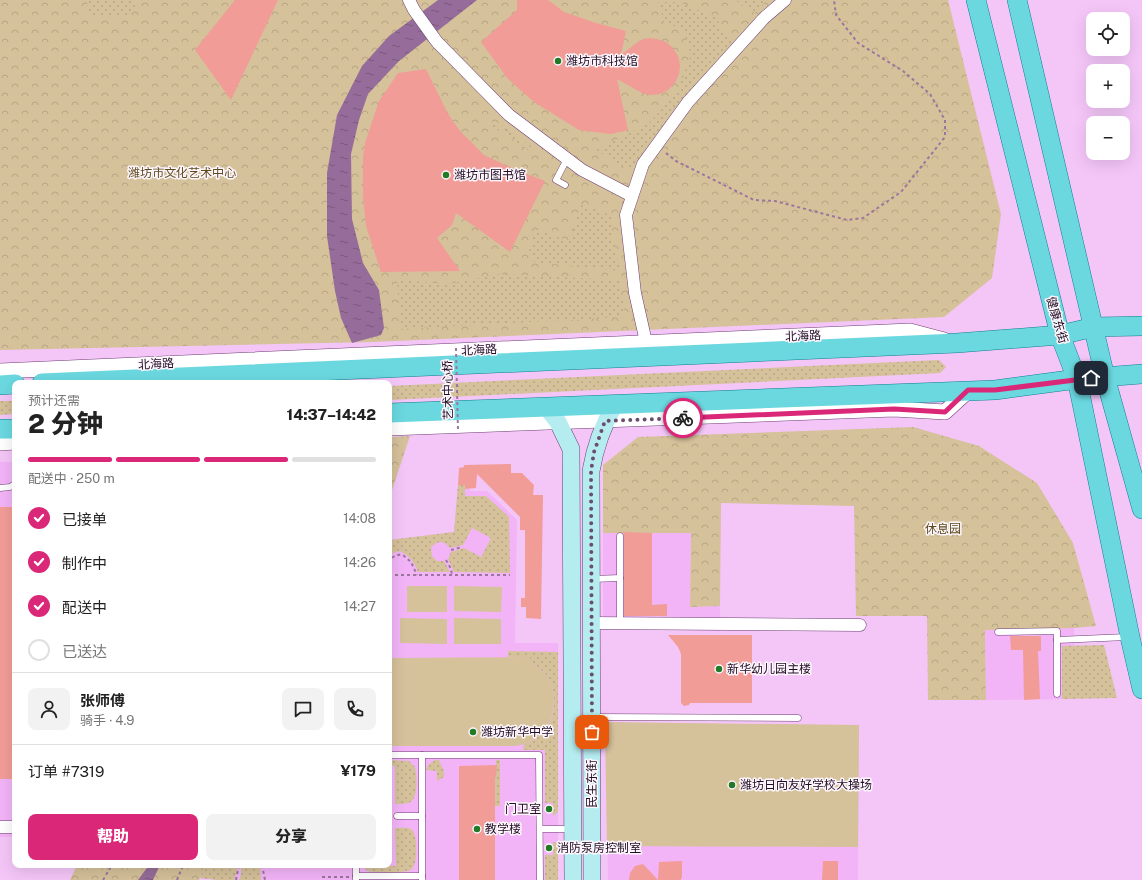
<!DOCTYPE html>
<html lang="zh">
<meta charset="utf-8">
<style>
:root{--surface:#fff;--page:#f2f2f2;--text:#222;--muted:#767676;--line:#e0e0e0;--accent:#db2777}
body{margin:0;font-family:"Public Sans","Noto Sans SC",sans-serif;background:var(--page);color:var(--text);height:100vh;display:flex;flex-direction:column;font-size:15px;white-space:nowrap}
*{box-sizing:border-box;margin:0}
p{font-size:13px;color:var(--muted)}
.icon{flex:none;width:22px;height:22px;fill:none;stroke:currentColor;stroke-width:2;stroke-linecap:round;stroke-linejoin:round}
.map{position:relative;flex:1;overflow:hidden}
.panel{position:absolute;left:12px;top:380px;width:380px;height:488px;display:flex;flex-direction:column;background:var(--surface);border-radius:8px;box-shadow:0 4px 16px #0002}
.panel>*{flex:none}
.tools{position:absolute;left:1086px;top:12px;display:grid;gap:8px}
.tools a{display:grid;place-items:center;width:44px;height:44px;border-radius:8px;background:var(--surface);box-shadow:0 4px 16px #0002;font-size:20px}
.pin{position:absolute;display:grid;place-items:center;width:34px;height:34px;color:#fff;margin:-17px;border-radius:8px;box-shadow:0 2px 6px #0006}
.courier{position:absolute;display:grid;place-items:center;width:40px;height:40px;margin:-20px;border:3px solid #db2777;border-radius:50%;background:#fff;color:#222;box-shadow:0 1px 5px #0007}
.headline em{font-style:normal;font-weight:800}
.headline div{display:flex;flex-direction:column-reverse}
.headline{display:flex;align-items:center;justify-content:space-between;height:68px;padding:0 16px}
h1{font-size:26px;font-weight:800;line-height:30px}
.bar{display:grid;grid-template-columns:repeat(4,1fr);gap:6px 4px;align-content:center;height:48px;padding:0 16px}
.bar i{height:5px;border-radius:3px;background:var(--line)}
.bar .on{background:var(--accent)}
.bar p{grid-column:span 4}
.line{display:flex;align-items:center;gap:10px;padding:0 16px;border-top:1px solid var(--line)}
.line div{flex:1}
.round{display:grid;place-items:center;flex:none;width:42px;height:42px;border-radius:8px;background:var(--page)}
ol{padding:0 16px;list-style:none}
li{display:flex;align-items:center;gap:12px;height:44px}
li p{margin-inline-start:auto}
li .icon{padding:4px;border-radius:50%;background:var(--accent);color:#fff;stroke-width:4}
li:last-child{color:var(--muted)}
li i{width:22px;height:22px;border:2px solid var(--line);border-radius:50%}
.primary-button{display:flex;gap:8px;margin-top:auto;padding:8px 16px}
.primary-button a{flex:1;height:46px;border-radius:8px;background:var(--accent);color:#fff;font-size:16px;font-weight:800;line-height:46px;text-align:center}
.primary-button a+a{background:var(--page);color:var(--text)}
.map>svg:first-child{display:block}
.built{fill:#f2b4f7}
.grass{fill:#d5c19a}
.park{fill:url(#park-crowns)}
.garden{fill:url(#garden-dots)}
.water{fill:url(#water-ripples)}
.building{fill:#f29c97}
.lines{fill:none;stroke-linecap:round;stroke-linejoin:round}
.service-casing{stroke:#6e3d73;stroke-width:7}
.minor-casing{stroke:#6e3d73;stroke-width:13}
.tertiary-casing{stroke:#6e3d73;stroke-width:16}
.secondary-casing{stroke:#6e3d73;stroke-width:18}
.primary-casing{stroke:#118090;stroke-width:20}
.path{stroke:#9a779e;stroke-width:2;stroke-dasharray:3 3;stroke-linecap:butt}
.service{stroke:#fff;stroke-width:6}
.minor{stroke:#fff;stroke-width:12}
.tertiary{stroke:#fff;stroke-width:15}
.secondary{stroke:#b5ecef;stroke-width:17}
.primary{stroke:#6bd8e0;stroke-width:19}
.path-bridge{stroke:#9a779e;stroke-width:2;stroke-dasharray:3 3;stroke-linecap:butt}
.done{stroke:#6b4e6e;stroke-width:4;stroke-dasharray:0 7.2}
.route{stroke:#db2777;stroke-width:5}
.poi-dot{fill:#227926;stroke:#fdf7fd;stroke-width:1.5}
.labels{text-anchor:middle;dominant-baseline:central;stroke-width:3;stroke-linejoin:round;paint-order:stroke}
.poi-label{font-size:12px;fill:#210d23;stroke:#fdf7fd;text-anchor:start}
.park-label{font-size:12px;fill:#5e491c;stroke:#fdf7fd}
.street-label{font-size:12px;fill:#210d23;stroke:#fdf7fd}
</style>
<div class="map">
<svg width="1142" height="880" viewBox="0 0 1142 880">
<defs>
<pattern id="park-crowns" width="20" height="18" patternUnits="userSpaceOnUse"><rect width="20" height="18" fill="#d5c19a"/><path d="M2 6a3 3 0 1 1 6 0M12 15a3 3 0 1 1 6 0" fill="none" stroke="#b7a584"/></pattern>
<pattern id="garden-dots" width="8" height="8" patternUnits="userSpaceOnUse"><rect width="8" height="8" fill="#d5c19a"/><path d="M2 2h.1M6 6h.1" fill="none" stroke="#b7a584" stroke-width="1.8" stroke-linecap="round"/></pattern>
<pattern id="water-ripples" width="26" height="14" patternUnits="userSpaceOnUse"><rect width="26" height="14" fill="#966d9a"/><path d="M2 4q2-2 4 0t4 0M15 11q2-2 4 0t4 0" fill="none" stroke="#7a587d"/></pattern>
</defs>
<rect width="100%" height="100%" fill="#f4c6f8"/>
<!-- built -->
<g class="built">
<rect x="0" y="462" width="15" height="375"/>
<path d="M458,485H465V489H470V491H487L517,520L515,643H558V880H218L200,878L206,865H389V540L454,532Z"/>
<path d="M603,533H691L690,607L720,606V631L603,628Z"/>
<path d="M1074,628L1076,699L986,700L985,630Z"/>
<path d="M605,722L755,727L859,725L858,880H608Z"/>
</g>
<!-- grass -->
<g class="grass">
<rect x="407" y="586" width="40" height="26"/>
<path d="M454,586L502,587L501,612L454,611Z"/>
<path d="M400,618L447,619V644L400,643Z"/>
<path d="M454,618L501,619V644H454Z"/>
<path d="M530,657V662C535,665 541,669 545,673C562,696 554,733 527,743C522,745 517,746 512,746H389V658Z"/>
<path d="M605,722L859,725L858,847L607,846Z"/>
</g>
<!-- park -->
<g class="park">
<path d="M0,0H948L1001,214L992,278L944,317L372,342L0,350Z"/>
<path d="M913,427L979,446L1037,483L1073,543L1096,626L1074,628L985,630L986,700H928L927,616H856L854,506L721,503L720,606L690,607L691,533H603V465L638,437Z"/>
<path d="M410,436L389,499V437Z"/>
<path d="M77,865H206L199,880H70Z"/>
</g>
<!-- garden -->
<g class="garden">
<path d="M86,0H137L131,15H90Z"/>
<path d="M735,0H767L755,13Z"/>
<path d="M658,2H679L715,17L732,42L663,128L631,172L596,150L649,123L677,93L691,55L683,28L665,24Z"/>
<path d="M493,121L534,148L531,151L490,125Z"/>
<path d="M581,205L611,215L613,242L621,271L534,262L529,252L535,229L569,241Z"/>
<path d="M500,274L620,280L625,317L400,329L397,280L448,284Z"/>
<path d="M939,360L946,367L940,373L390,400L389,386Z"/>
<path d="M0,401H15V414L0,415Z"/>
<path d="M458,485H465V496H486L509,517L510,573L454,572L448,559L451,552L464,548L481,557L491,538L472,528L463,545L450,548C445,540 436,540 431,548L432,556L437,561H444L450,572H418C415,563 410,556 400,551L393,553L389,557V540L454,532Z"/>
<path d="M1104,645L1117,698L1062,699V646Z"/>
<path d="M508,651L558,652V812L553,816V803H545V750H523L524,744C554,736 563,697 545,673C541,669 535,665 530,662V657H508Z"/>
<path d="M389,760L409,761L415,767C417,775 419,801 408,803C405,804 399,804 395,804V766H389Z"/>
<path d="M435,760H439L444,771V777L437,781V771L426,770L428,765Z"/>
<path d="M496,760H500V806H495V777H496Z"/>
<path d="M395,828C400,828 406,827 411,829C418,833 418,864 412,869C408,874 373,873 367,871L362,865L396,866Z"/>
<path d="M553,842L558,843V880H545V855H553Z"/>
<path d="M206,865H238L237,872L234,880H218L200,878Z"/>
<path d="M241,865H260L261,880H239L241,874Z"/>
</g>
<!-- water -->
<g class="water">
<path d="M438,0H477L399,61L368,94L359,120L351,154L352,219L363,263L379,290L384,328L381,335L352,343L341,318L335,291L327,236V173L337,115L362,66L389,36Z"/>
<path d="M149,865H160L153,880H138Z"/>
</g>
<!-- building -->
<g class="building">
<path d="M235,0H278L231,100L195,50Z"/>
<path d="M517,0H548L564,12L596,23L626,31L621,55L639,41L648,38L657,39L666,42L673,48L678,56L680,65L679,74L675,83L668,90L660,94L651,95L642,93L617,79L628,130L611,134L579,130L534,102L508,79L481,42L517,10Z"/>
<path d="M426,69L448,114L460,131L484,155L514,169L545,181L510,252L456,213L452,225L437,238L460,271L381,272L366,226L363,196V157L365,143L379,101L398,73Z"/>
<path d="M511,464V473H522L534,485L533,495H543L541,619L526,618V607H521V598H525V530H520V517L477,474L476,488L465,489V485H458L459,468L464,467V465Z"/>
<rect x="0" y="507" width="15" height="272"/>
<path d="M623,532L652,533V605L667,604V616H624V536Z"/>
<path d="M668,635H752V703H690L689,705L684,706L681,703V654L678,647Z"/>
<path d="M1010,636H1041V651H1038L1040,699L1024,700L1023,650H1011Z"/>
<path d="M497,765L496,777H495V880H459V766Z"/>
<path d="M682,861V878H681V880H629L630,873L635,866L643,864L658,880L659,862Z"/>
<path d="M823,861H838V880H822Z"/>
</g>
<g class="lines">
<!-- service casing -->
<g class="service-casing">
<g id="service">
<path d="M565,185L556,180L567,159"/>
<path d="M0,488L10,487L15,484"/>
<path d="M620,536V623"/>
<path d="M593,579L620,578"/>
<path d="M998,632L1057,631V694"/>
<path d="M1057,640L1127,637"/>
<path d="M593,717L798,718"/>
<path d="M389,755H539L540,880"/>
<path d="M422,755V880"/>
<path d="M397,816H422"/>
<path d="M540,829H572"/>
<path d="M356,865V879"/>
<path d="M356,876H422"/>
</g>
</g>
<!-- minor casing -->
<g class="minor-casing">
<g id="minor">
<path d="M409,0L414,10L437,42L509,115L582,170L632,196"/>
<path d="M646,342L635,293L626,215L643,164L688,102L764,18L785,0"/>
<path d="M591,623L860,625"/>
<path d="M0,827H15"/>
</g>
</g>
<!-- tertiary casing -->
<g class="tertiary-casing">
<g id="tertiary">
<path d="M0,371L910,331L944,340"/>
<path d="M389,428L894,409L945,412L968,391"/>
<path d="M0,443L15,442"/>
</g>
</g>
<!-- secondary casing -->
<g class="secondary-casing">
<g id="secondary">
<path d="M546,407L558,422L571,449L573,880"/>
<path d="M592,880L591,471C595,447 603,425 615,404"/>
</g>
</g>
<!-- primary casing -->
<g class="primary-casing">
<g id="primary">
<path d="M976,0L1060,335L1077,379L1130,637L1142,689"/>
<path d="M1017,0L1105,377L1142,509"/>
<path d="M42,383L957,343L1060,335L1094,327L1142,326"/>
<path d="M0,385L15,384"/>
<path d="M389,413L995,390L1077,379L1142,374"/>
<path d="M0,429H15"/>
</g>
</g>
<!-- path -->
<g class="path">
<path d="M666,153L676,161L754,200L775,201L847,220L863,218L901,192L945,137V120L930,94L903,71L858,43L836,15L834,0"/>
<path d="M451,550L462,547"/>
<path d="M446,560L451,569L452,575"/>
<path d="M389,563C392,556 396,554 403,555L411,562L417,575"/>
<path d="M389,575H510"/>
<path d="M262,865L265,880"/>
<path d="M322,877H349"/>
<path d="M103,880L112,865"/>
<path d="M177,880L183,865"/>
<path d="M236,880L239,865"/>
</g>
<!-- service -->
<use href="#service" class="service"/>
<!-- minor -->
<use href="#minor" class="minor"/>
<!-- tertiary -->
<use href="#tertiary" class="tertiary"/>
<!-- secondary -->
<use href="#secondary" class="secondary"/>
<!-- primary -->
<use href="#primary" class="primary"/>
<!-- path-bridge -->
<path class="path-bridge" d="M456,348L458,431"/>
</g>
<g class="lines">
<!-- done -->
<path class="done" d="M592,732L591,471L594,452L605,421L683,418"/>
<!-- route -->
<path class="route" d="M683,418L894,409L945,412L968,390H995L1091,378"/>
</g>
<!-- markers -->
<g class="poi-dot">
<circle cx="558" cy="61" r="4"/>
<circle cx="446" cy="175" r="4"/>
<circle cx="719" cy="669" r="4"/>
<circle cx="473" cy="732" r="4"/>
<circle cx="732" cy="785" r="4"/>
<circle cx="549" cy="809" r="4"/>
<circle cx="477" cy="829" r="4"/>
<circle cx="549" cy="848" r="4"/>
</g>
<g class="labels">
<!-- poi labels -->
<g class="poi-label">
<text x="566" y="61">潍坊市科技馆</text>
<text x="454" y="175">潍坊市图书馆</text>
<text x="727" y="669">新华幼儿园主楼</text>
<text x="481" y="732">潍坊新华中学</text>
<text x="740" y="785">潍坊日向友好学校大操场</text>
<text x="541" y="809" text-anchor="end">门卫室</text>
<text x="485" y="829">教学楼</text>
<text x="557" y="848">消防泵房控制室</text>
</g>
<!-- park labels -->
<g class="park-label">
<text x="182" y="173">潍坊市文化艺术中心</text>
<text x="943" y="529">休息园</text>
</g>
<!-- street labels -->
<g class="street-label">
<text transform="translate(1057 320) rotate(74)">健康东街</text>
<text transform="translate(803 336) rotate(-2)">北海路</text>
<text transform="translate(479 350) rotate(-3)">北海路</text>
<text transform="translate(156 364) rotate(-3)">北海路</text>
<text transform="translate(448 390) rotate(-91)">艺术中心桥</text>
<text transform="translate(592 784) rotate(-90)">民生东街</text>
</g>
</g>
</svg>
<div class="tools">
<a><svg class="icon" aria-label="locate" viewBox="0 0 24 24"><circle cx="12" cy="12" r="6"/><path d="M12 2v4M12 18v4M2 12h4M18 12h4"/></svg></a>
<a>+</a>
<a>−</a>
</div>
<div class="pin" style="left:592px;top:732px;background:#ea580c"><svg class="icon" aria-label="bag" viewBox="0 0 24 24"><path d="M5 8h14l-1 12H6zM9 8a3 3 0 0 1 6 0"/></svg></div>
<div class="pin" style="left:1091px;top:378px;background:#1f2937"><svg class="icon" aria-label="home" viewBox="0 0 24 24"><path d="M3 11l9-7 9 7M6 9v11h12V9"/></svg></div>
<div class="courier" style="left:683px;top:418px"><svg class="icon" aria-label="bike" viewBox="0 0 24 24"><circle cx="6" cy="16" r="4"/><circle cx="18" cy="16" r="4"/><path d="M6 16l4-8h5l3 8M10 8l3 8H6M13 5h3"/></svg></div>
<section class="panel">
<div class="headline"><div><h1>2 分钟</h1><p>预计还需</p></div><em>14:37–14:42</em></div>
<div class="bar"><i class="on"></i><i class="on"></i><i class="on"></i><i></i><p>配送中 · 250 m</p></div>
<ol>
<li><svg class="icon" aria-label="check" viewBox="0 0 24 24"><path d="M5 12l5 5 9-10"/></svg>已接单<p>14:08</p></li>
<li><svg class="icon" aria-label="check" viewBox="0 0 24 24"><path d="M5 12l5 5 9-10"/></svg>制作中<p>14:26</p></li>
<li><svg class="icon" aria-label="check" viewBox="0 0 24 24"><path d="M5 12l5 5 9-10"/></svg>配送中<p>14:27</p></li>
<li><i></i>已送达</li>
</ol>
<div class="line" style="height:72px"><a class="round"><svg class="icon" aria-label="person" viewBox="0 0 24 24"><circle cx="12" cy="8" r="4"/><path d="M4 21q1-7 8-7t8 7"/></svg></a><div><b>张师傅</b><p>骑手 · 4.9</p></div><a class="round"><svg class="icon" aria-label="chat" viewBox="0 0 24 24"><path d="M4 5h16v11H9l-5 4z"/></svg></a><a class="round"><svg class="icon" aria-label="phone" viewBox="0 0 24 24"><path d="M5 4h4l2 5-3 2q2 4 5 5l2-3 5 2v4C11 20 4 13 5 4z"/></svg></a></div>
<div class="line" style="height:52px"><div>订单 #7319</div><b>¥179</b></div>
<div class="primary-button"><a>帮助</a><a>分享</a></div>
</section>
</div>
